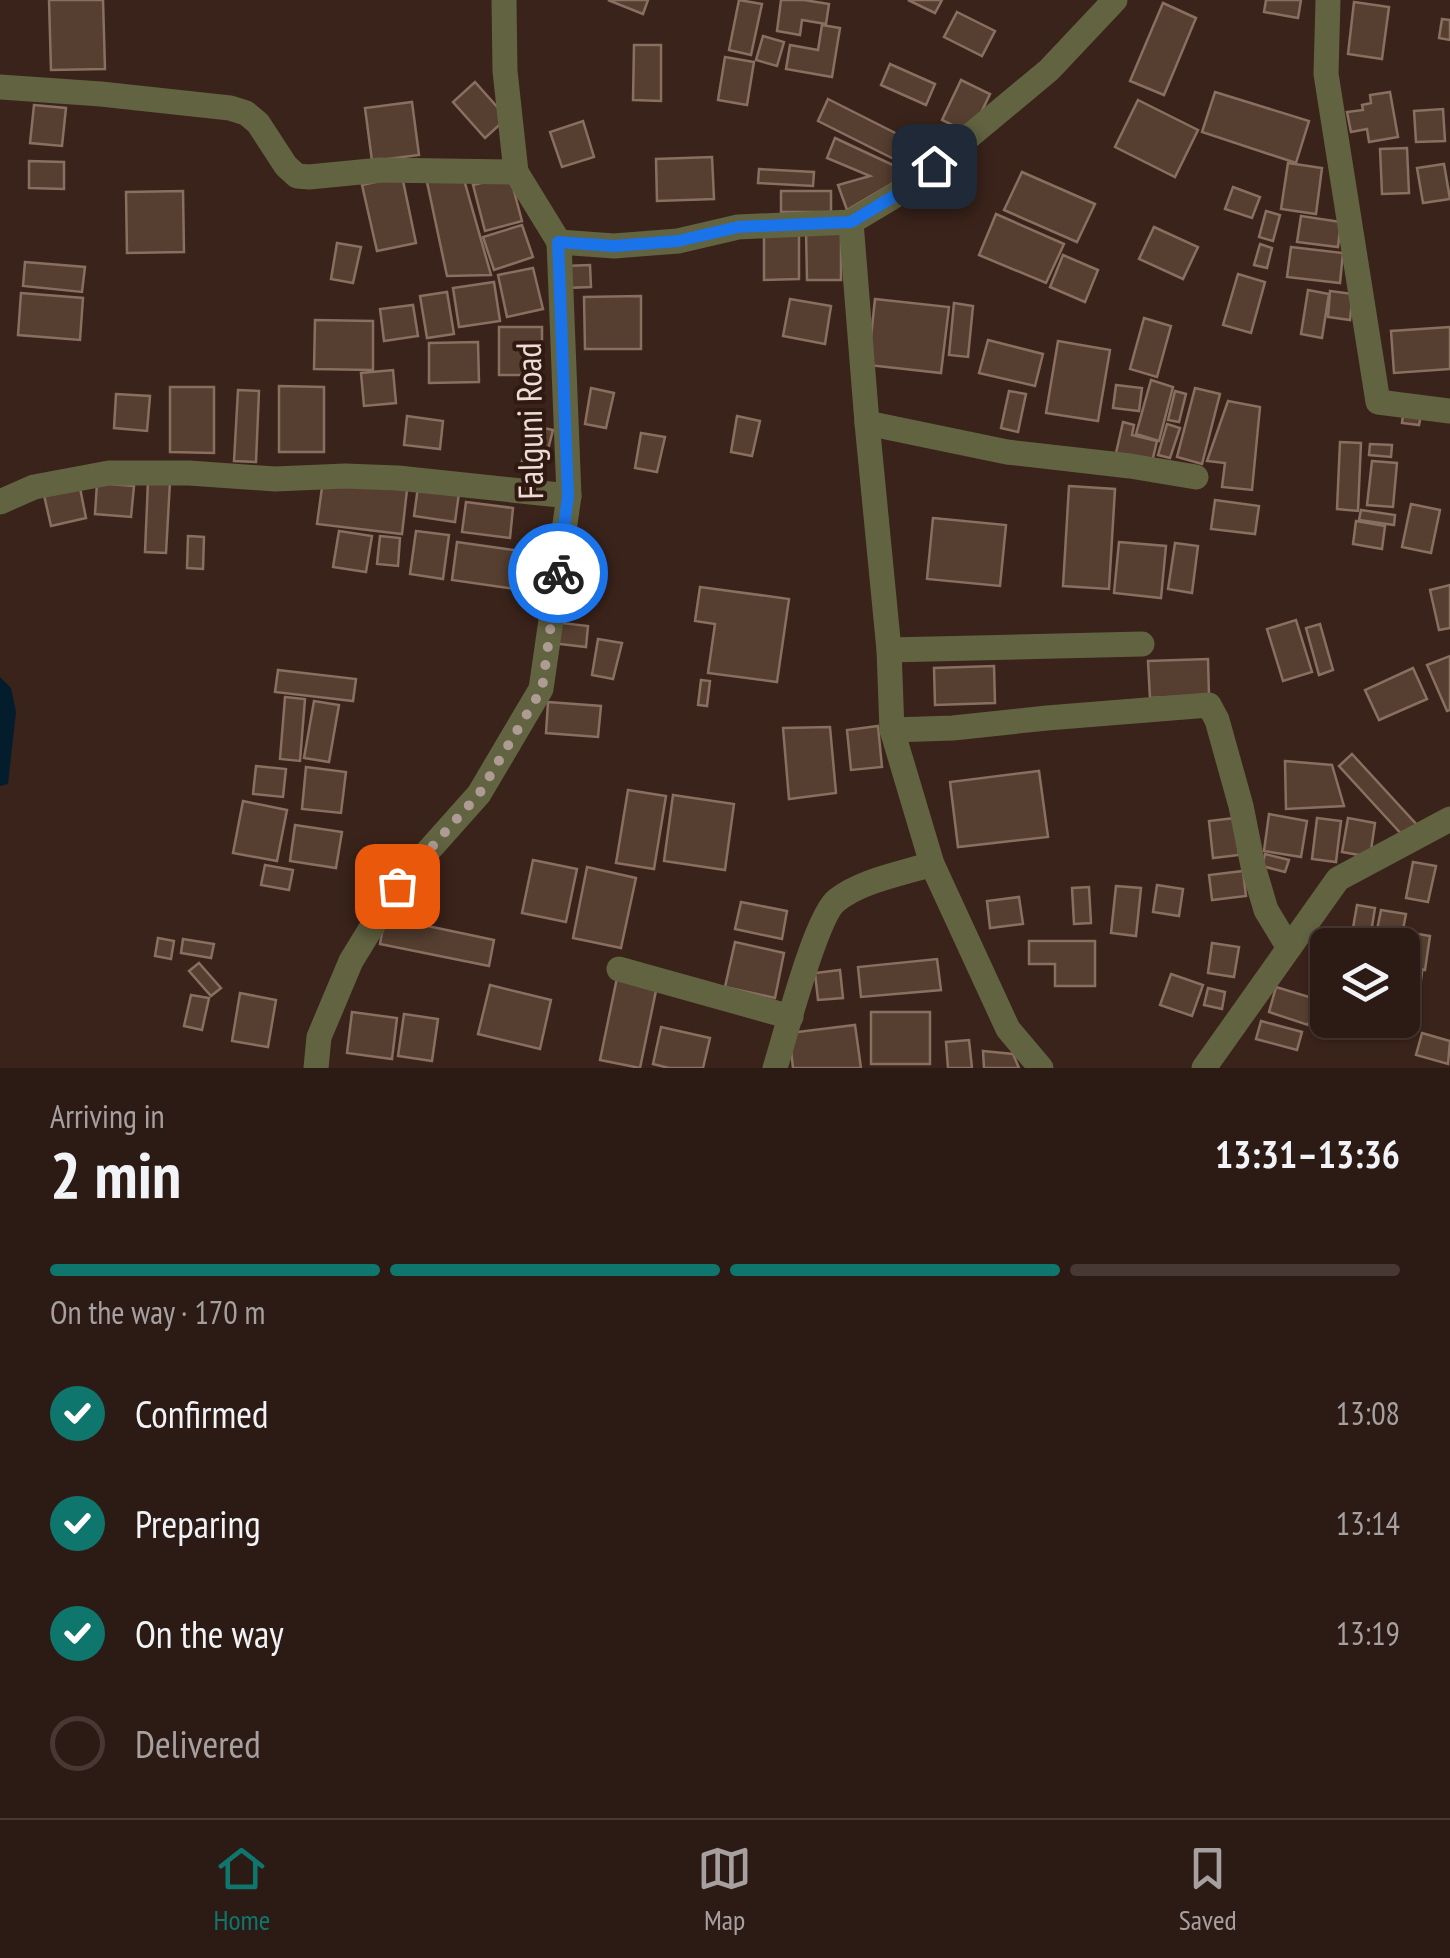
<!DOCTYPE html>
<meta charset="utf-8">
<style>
:root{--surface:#2c1a14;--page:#34231d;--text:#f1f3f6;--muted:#a6a1a0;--line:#483834;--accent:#0f766e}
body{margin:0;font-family:"PT Sans Narrow",sans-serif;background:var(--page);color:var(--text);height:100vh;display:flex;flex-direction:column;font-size:38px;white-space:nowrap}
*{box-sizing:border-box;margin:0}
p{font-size:32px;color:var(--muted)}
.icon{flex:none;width:55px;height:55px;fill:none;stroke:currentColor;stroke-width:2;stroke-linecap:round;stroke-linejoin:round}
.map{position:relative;height:1068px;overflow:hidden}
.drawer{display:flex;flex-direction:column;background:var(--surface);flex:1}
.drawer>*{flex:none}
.fabs{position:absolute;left:1310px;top:928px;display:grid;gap:20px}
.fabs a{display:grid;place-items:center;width:110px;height:110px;border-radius:15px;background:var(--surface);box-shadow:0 2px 8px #0004,0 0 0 2px var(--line);font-size:50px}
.pin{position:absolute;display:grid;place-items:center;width:85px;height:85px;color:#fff;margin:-42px;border-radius:20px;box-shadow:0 5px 15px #0006}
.courier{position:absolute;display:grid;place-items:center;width:100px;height:100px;margin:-50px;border:8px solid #1a73e8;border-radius:50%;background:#fff;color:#222;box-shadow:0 2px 12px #0007}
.head em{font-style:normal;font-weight:600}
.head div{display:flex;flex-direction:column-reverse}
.head{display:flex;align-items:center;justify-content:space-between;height:170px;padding:0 50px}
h1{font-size:65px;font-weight:600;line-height:75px}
.bar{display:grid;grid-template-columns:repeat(4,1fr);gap:15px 10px;align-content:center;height:120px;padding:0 50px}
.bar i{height:12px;border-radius:8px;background:var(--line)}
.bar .on{background:var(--accent)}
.bar p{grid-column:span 4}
ol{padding:0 50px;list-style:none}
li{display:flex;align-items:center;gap:30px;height:110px}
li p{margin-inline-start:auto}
li .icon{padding:10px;border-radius:50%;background:var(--accent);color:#fff;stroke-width:4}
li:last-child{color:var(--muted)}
li i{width:55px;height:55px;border:5px solid var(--line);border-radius:50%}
.tabs{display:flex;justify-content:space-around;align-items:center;height:140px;border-top:2px solid var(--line);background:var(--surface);font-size:28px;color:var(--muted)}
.tabs a{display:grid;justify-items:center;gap:5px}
.tabs .on{color:var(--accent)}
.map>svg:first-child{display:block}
.water{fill:#041d2d}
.building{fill:#563f30;stroke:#896f60;stroke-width:2.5}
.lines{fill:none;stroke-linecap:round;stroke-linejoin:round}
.minor{stroke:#626341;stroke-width:25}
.done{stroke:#ae9b94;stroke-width:10;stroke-dasharray:0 18}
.route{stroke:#1a73e8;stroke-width:12}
.labels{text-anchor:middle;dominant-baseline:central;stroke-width:8;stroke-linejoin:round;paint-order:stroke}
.street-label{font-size:35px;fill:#eddcd6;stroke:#301910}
</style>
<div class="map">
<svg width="1450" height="1068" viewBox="0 0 1450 1068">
<rect width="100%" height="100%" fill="#3a231a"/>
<!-- water -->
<path class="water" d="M0,677L11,688L16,712L8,784L0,786Z"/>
<!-- building -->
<g class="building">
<path d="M49,0H103L105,69L51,70Z"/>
<path d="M608,0H648L643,14Z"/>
<path d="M739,0L762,4L751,55L729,50Z"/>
<path d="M781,0H804L829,4L826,24L802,20L800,35L777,31Z"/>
<path d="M908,0H942L935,13Z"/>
<path d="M1266,0H1301L1298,18L1264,12Z"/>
<path d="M1354,2L1389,7L1382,59L1348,54Z"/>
<path d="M1163,3L1196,18L1164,95L1130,81Z"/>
<path d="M957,12L995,31L982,56L944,37Z"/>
<path d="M1442,19L1450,20V40L1439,38Z"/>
<path d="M822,25L840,28L832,77L786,69L790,45L818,50Z"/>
<path d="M763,36L784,42L777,66L756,60Z"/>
<path d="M634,45H661V101L633,100Z"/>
<path d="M725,57L754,62L747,105L718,100Z"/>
<path d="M890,64L935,84L926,105L881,85Z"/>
<path d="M961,80L990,94L971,134L942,120Z"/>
<path d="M475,82L507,118L485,138L453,102Z"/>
<path d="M1215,92L1309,121L1296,163L1202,132Z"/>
<path d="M1390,92L1398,137L1369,142L1367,129L1351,132L1347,112L1363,110L1362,105L1371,103L1370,95Z"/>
<path d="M828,99L925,148L914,169L818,121Z"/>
<path d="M1138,100L1198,130L1175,177L1115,147Z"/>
<path d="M412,102L419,155L372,161L365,108Z"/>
<path d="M34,105L66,108L62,146L30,143Z"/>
<path d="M1443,109L1445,141L1416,142L1414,111Z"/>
<path d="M583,121L594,157L562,167L550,132Z"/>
<path d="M835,138L910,173L847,210L838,185L870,176L827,158Z"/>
<path d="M1407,148L1409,193L1382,194L1380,149Z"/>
<path d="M712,157L714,199L657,201L656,159Z"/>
<path d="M29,161L64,162V189L29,188Z"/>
<path d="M1288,163L1322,168L1316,214L1281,209Z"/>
<path d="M1444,164L1450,199L1423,203L1417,168Z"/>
<path d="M759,169L814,172L813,186L758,183Z"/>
<path d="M1022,172L1095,204L1077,242L1004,210Z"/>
<path d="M402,176L416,243L377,251L362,185Z"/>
<path d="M463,176L491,275L447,276L427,182Z"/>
<path d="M510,176L522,221L485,231L473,185Z"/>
<path d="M1233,187L1260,197L1252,218L1225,209Z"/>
<path d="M183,191L184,252L127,253L126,192Z"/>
<rect x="781" y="191" width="50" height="21"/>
<path d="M1266,211L1280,215L1273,241L1259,237Z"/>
<path d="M996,214L1064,244L1046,283L979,255Z"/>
<path d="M1301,216L1341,222L1338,247L1297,242Z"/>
<path d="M522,225L533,257L494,270L483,237Z"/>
<path d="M1154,227L1198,247L1183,279L1139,259Z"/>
<path d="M764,230H799V279L764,280Z"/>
<path d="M806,231H841V280H807Z"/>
<path d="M337,243L361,247L353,283L331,279Z"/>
<path d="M1260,244L1272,248L1267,268L1254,265Z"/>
<path d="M1291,247L1343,253L1340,283L1287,277Z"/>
<path d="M1063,255L1098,270L1085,302L1050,287Z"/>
<path d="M25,262L85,267L82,292L23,286Z"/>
<path d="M590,265L591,287L566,288L565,266Z"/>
<path d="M533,268L543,309L507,317L498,275Z"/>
<path d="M1238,274L1265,282L1251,333L1223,325Z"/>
<path d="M494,282L500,321L459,327L453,288Z"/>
<path d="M1308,290L1329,294L1322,338L1301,334Z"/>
<path d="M1330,291L1353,294L1350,320L1328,317Z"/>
<path d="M447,292L454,334L427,338L420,296Z"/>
<path d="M21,293L83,298L80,340L18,335Z"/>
<path d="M641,296V349H585L584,297Z"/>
<path d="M790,299L831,306L825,344L783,336Z"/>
<path d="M875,299L949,307L941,373L868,365Z"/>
<path d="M954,303L973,306L968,357L949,355Z"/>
<path d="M413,305L418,336L384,341L380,309Z"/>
<path d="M1144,318L1171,326L1157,377L1130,369Z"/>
<path d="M315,320L373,321V370L314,369Z"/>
<rect x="499" y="327" width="43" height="48"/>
<path d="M1450,327V369L1394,373L1391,331Z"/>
<path d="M988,340L1043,354L1035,386L979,373Z"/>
<path d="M1058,341L1110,350L1098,421L1046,413Z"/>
<path d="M478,342L479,382L429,383V343Z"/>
<path d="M393,370L396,403L364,406L361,373Z"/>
<path d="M1151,380L1173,387L1159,441L1136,434Z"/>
<path d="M1116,385L1142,388L1139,411L1113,408Z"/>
<path d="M279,386L324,387V452H279Z"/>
<path d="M170,387H214V453L170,452Z"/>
<path d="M591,388L614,393L606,428L585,424Z"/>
<path d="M1195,388L1220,394L1202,464L1177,457Z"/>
<path d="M238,390L259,391L256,462L234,461Z"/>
<path d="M1009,391L1026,394L1018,432L1001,428Z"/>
<path d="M1175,391L1186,394L1179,422L1168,420Z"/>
<path d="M116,394L150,396L147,431L114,428Z"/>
<path d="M1228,401L1260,407L1252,490L1222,487L1225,463L1207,461Z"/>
<path d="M1404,408L1422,410L1419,425L1402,423Z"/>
<path d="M407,416L443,421L440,449L404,445Z"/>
<path d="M737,416L760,421L752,456L731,452Z"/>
<path d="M1123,422L1134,425L1132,435L1157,441L1152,462L1116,453Z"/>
<path d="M1167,424L1180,428L1170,458L1158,455Z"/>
<path d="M529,425L553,430L544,465L522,461Z"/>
<path d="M641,433L665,437L657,472L635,468Z"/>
<path d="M1340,442L1361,443L1358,511L1337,509Z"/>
<path d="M1370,444L1392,445L1391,457L1369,455Z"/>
<path d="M1372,461L1397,463L1393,507L1367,505Z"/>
<path d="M323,480L407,490L402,534L317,524Z"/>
<path d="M148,481L170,482L166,553L145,552Z"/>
<path d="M97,483L134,486L131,517L95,514Z"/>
<path d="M1069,486L1115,489L1109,589L1063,586Z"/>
<path d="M418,487L459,493L455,522L414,516Z"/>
<path d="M80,488L86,518L51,526L44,495Z"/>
<path d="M1215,500L1259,506L1255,534L1211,529Z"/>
<path d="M466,502L513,508L510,538L462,532Z"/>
<path d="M1411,504L1440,510L1431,553L1402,547Z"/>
<path d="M1361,510L1395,515L1394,525L1359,520Z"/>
<path d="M933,518L1006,525L1000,586L927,579Z"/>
<path d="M1356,521L1385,526L1382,549L1353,544Z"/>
<path d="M339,531L372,536L366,572L333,567Z"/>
<path d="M416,531L449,535L443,579L410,574Z"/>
<path d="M188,536L204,537L203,569L187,568Z"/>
<path d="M380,536L400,538L398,566L377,564Z"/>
<path d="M457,542L528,552L523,590L452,580Z"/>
<path d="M1119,542L1166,546L1161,598L1114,593Z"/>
<path d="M1175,543L1198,546L1192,593L1168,589Z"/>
<path d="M1450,585V628L1439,630L1430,590Z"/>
<path d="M700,587L789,599L777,682L708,673L715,624L695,621Z"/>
<path d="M1296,620L1312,672L1283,681L1267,629Z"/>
<path d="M553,622L588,626L586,647L551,643Z"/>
<path d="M1320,624L1333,670L1319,675L1306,628Z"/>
<path d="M598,639L622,643L613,679L592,675Z"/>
<path d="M1450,656V710L1447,711L1427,665Z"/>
<path d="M1208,659L1209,695L1150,698L1148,661Z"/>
<path d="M994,666L995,703L935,705L934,668Z"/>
<path d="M1413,668L1427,699L1379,720L1365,690Z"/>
<path d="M278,670L356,679L353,701L275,692Z"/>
<path d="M701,680L710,681L707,706L698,705Z"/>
<path d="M285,697L305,699L300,761L280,759Z"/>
<path d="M314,701L339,705L329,762L304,758Z"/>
<path d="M548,702L601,706L598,737L546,733Z"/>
<path d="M878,726L882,767L851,770L847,730Z"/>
<path d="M830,727L836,793L789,799L783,728Z"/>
<path d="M1352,754L1418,826L1405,838L1339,766Z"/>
<path d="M1285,761L1332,765L1344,806L1286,809Z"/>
<path d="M256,766L286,769L283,797L253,794Z"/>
<path d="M306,767L346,772L341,813L302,809Z"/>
<path d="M1039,771L1048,837L958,847L950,782Z"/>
<path d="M628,790L666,796L654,869L616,863Z"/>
<path d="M673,795L734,804L725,870L664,861Z"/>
<path d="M243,801L287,810L277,861L233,853Z"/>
<path d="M1269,814L1307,821L1301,857L1264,851Z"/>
<path d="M1235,818L1239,855L1213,858L1209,821Z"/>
<path d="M1317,818L1341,821L1336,862L1312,859Z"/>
<path d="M1348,818L1375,823L1370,857L1342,852Z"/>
<path d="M295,825L342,832L336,868L290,861Z"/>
<path d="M1265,854L1289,860L1285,872L1262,866Z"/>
<path d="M533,860L577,869L566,922L522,913Z"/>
<path d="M1413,862L1436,866L1428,902L1406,898Z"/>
<path d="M265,865L293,870L289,890L261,885Z"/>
<path d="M587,867L636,878L621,948L573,938Z"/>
<path d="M1243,871L1246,896L1212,900L1209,875Z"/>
<path d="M1157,885L1183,889L1179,916L1153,912Z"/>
<path d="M1116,886L1141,888L1136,936L1111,933Z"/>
<path d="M1089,887L1091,923L1074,924L1072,888Z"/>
<path d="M1019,897L1023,924L990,928L987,901Z"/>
<path d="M741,902L787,911L782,939L735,929Z"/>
<path d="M1357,905L1375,908L1369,945H1350Z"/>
<path d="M1381,910L1406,914L1400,945H1374Z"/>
<path d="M385,917L494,940L489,966L380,944Z"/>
<path d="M1407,932L1430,936L1425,970L1402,966Z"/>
<path d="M158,938L174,941L171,959L155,956Z"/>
<path d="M183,939L214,944L211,958L181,953Z"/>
<path d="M1029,941H1095V986H1055V964H1029Z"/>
<path d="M735,942L784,953L775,998L725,987Z"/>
<path d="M1212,943L1239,947L1234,977L1208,973Z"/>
<path d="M937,959L941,990L861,997L858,967Z"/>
<path d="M199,963L221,988L211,996L189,971Z"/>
<path d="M1402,968L1422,972L1421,980L1402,977Z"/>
<path d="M840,970L843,998L818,1000L815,973Z"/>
<path d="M618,973L658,981L640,1068L600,1060Z"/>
<path d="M1171,974L1203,985L1192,1016L1160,1005Z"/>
<path d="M490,985L551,1000L540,1049L478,1034Z"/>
<path d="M1276,987L1316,999L1308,1025L1269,1012Z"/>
<path d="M1208,988L1225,992L1222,1009L1204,1005Z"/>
<path d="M240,993L276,1000L268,1047L232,1041Z"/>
<path d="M191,995L209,998L202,1030L184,1026Z"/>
<path d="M352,1012L397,1018L392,1059L347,1053Z"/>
<rect x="871" y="1012" width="59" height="52"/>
<path d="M404,1014L438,1019L432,1061L398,1056Z"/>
<path d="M1261,1021L1302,1032L1297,1050L1256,1039Z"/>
<path d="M855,1025L861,1068H793L789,1033Z"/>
<path d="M661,1027L710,1038L703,1068H669L653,1064Z"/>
<path d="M1422,1033L1450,1041L1448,1064L1416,1055Z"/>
<path d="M969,1040L972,1068H948L946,1042Z"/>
<path d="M983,1051L1013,1054L1019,1068H984Z"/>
</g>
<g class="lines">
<!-- minor -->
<g class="minor">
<path d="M504,0L505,71L516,172"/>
<path d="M1328,0L1326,74L1378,402L1450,411"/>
<path d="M0,87L101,94L230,108L246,113L258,123L286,166L297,176L309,177L381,170L516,172L559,242L614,246L678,241L738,227L851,222"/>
<path d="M867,423L1007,452L1130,466L1196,477"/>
<path d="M0,502L34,487L109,473H189L275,479L345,476L398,478L569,496"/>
<path d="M889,650L1142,644"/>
<path d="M892,730L953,728L1047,718L1209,705L1217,720L1241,806L1253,866L1266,910L1289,948"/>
<path d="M619,969L791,1017"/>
<path d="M316,1068L319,1037L351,961L397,886L479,794L541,689L569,496L559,242"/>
<path d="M775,1068C785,1037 816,915 837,900C863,880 901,874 932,864"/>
<path d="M1041,1068L1008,1029L932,864L892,730L889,650L867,423L851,222L906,189L1049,70L1115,0"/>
<path d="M1204,1068L1338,879L1450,819"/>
</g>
</g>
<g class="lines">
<!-- done -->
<path class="done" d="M397,886L479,794L542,689L558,573"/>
<!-- route -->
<path class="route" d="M558,573L568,496L558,242L614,246L678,241L738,227L851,222L906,189L934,166"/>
</g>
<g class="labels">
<!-- street labels -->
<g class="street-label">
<text transform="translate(529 421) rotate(-91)">Falguni Road</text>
</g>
</g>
</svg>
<div class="fabs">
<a><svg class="icon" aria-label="layers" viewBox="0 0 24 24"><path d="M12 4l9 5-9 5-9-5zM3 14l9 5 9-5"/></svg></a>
</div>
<div class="pin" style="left:397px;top:886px;background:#ea580c"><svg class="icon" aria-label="bag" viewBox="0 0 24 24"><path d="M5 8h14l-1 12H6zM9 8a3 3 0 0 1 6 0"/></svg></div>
<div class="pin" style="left:934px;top:166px;background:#1f2937"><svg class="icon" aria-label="home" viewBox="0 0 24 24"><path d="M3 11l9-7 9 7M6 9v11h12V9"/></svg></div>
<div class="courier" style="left:558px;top:573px"><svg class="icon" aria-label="bike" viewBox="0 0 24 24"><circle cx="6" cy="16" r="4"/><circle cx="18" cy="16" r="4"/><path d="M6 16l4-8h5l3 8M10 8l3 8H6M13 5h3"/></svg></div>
</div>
<section class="drawer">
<div class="head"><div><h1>2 min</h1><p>Arriving in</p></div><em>13:31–13:36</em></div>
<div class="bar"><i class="on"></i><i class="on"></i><i class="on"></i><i></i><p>On the way · 170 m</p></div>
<ol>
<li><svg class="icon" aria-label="check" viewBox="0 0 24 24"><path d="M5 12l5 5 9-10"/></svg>Confirmed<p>13:08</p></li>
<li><svg class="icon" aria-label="check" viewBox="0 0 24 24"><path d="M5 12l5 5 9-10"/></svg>Preparing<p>13:14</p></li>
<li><svg class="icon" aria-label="check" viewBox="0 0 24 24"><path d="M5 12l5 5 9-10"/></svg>On the way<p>13:19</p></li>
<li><i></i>Delivered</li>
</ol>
</section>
<nav class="tabs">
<a class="on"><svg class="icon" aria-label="home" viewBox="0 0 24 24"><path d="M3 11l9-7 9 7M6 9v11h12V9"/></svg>Home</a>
<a><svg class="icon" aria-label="map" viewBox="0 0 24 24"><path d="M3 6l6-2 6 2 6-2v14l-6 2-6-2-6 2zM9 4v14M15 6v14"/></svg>Map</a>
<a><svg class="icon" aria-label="saved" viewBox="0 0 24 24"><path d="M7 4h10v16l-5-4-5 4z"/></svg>Saved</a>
</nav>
